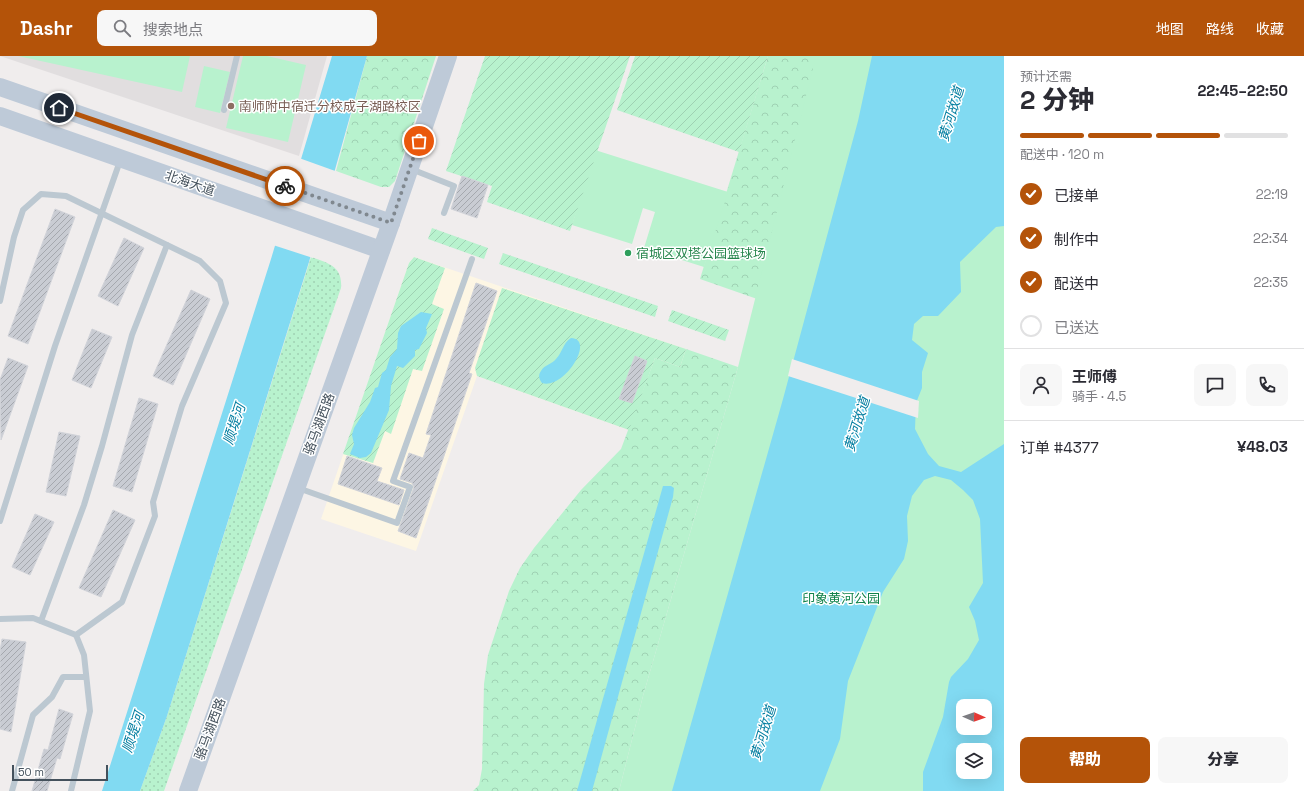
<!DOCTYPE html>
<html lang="zh">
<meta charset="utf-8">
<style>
:root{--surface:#fff;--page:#f7f7f7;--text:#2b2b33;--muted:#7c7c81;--line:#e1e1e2;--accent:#b45309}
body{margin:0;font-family:"Space Grotesk","Noto Sans SC",sans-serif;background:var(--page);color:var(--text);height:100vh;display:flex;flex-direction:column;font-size:15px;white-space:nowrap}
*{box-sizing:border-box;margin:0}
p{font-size:13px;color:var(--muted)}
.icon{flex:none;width:22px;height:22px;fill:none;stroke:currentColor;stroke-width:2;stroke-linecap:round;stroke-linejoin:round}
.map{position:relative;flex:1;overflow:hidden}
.drawer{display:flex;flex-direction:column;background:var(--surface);width:300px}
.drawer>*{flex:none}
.needle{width:26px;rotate:92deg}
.tools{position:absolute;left:956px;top:643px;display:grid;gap:8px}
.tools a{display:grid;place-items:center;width:36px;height:36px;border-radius:8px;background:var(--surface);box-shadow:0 4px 16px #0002;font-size:20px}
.scale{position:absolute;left:12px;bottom:10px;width:96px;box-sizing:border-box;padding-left:4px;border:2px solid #44515c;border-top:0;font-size:11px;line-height:14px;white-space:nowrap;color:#44515c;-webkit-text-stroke:3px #fff;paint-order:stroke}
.pin{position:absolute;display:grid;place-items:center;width:34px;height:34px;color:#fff;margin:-17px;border:2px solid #fff;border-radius:50%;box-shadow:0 1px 4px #0007}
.courier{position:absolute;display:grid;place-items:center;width:40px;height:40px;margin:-20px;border:3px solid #b45309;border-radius:50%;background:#fff;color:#222;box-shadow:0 1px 5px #0007}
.head em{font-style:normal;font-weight:800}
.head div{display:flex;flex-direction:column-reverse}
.head{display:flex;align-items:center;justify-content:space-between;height:68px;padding:0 16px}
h1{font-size:26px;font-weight:800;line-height:30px}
.bar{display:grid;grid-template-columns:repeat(4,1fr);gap:6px 4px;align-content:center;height:48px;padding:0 16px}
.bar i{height:5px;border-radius:3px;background:var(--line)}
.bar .on{background:var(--accent)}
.bar p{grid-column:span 4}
.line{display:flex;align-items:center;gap:10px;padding:0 16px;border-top:1px solid var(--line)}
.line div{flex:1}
.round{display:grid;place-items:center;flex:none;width:42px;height:42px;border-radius:8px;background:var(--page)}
ol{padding:0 16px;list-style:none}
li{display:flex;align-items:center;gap:12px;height:44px}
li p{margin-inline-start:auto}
li .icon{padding:4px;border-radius:50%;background:var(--accent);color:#fff;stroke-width:4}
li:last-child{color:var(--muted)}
li i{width:22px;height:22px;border:2px solid var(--line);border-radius:50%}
.cta{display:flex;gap:8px;margin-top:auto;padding:8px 16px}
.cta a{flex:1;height:46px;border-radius:8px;background:var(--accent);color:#fff;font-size:16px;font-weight:800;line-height:46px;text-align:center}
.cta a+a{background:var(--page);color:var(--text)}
header{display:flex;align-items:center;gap:24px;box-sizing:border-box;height:56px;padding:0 20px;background:var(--accent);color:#fff}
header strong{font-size:19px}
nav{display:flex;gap:22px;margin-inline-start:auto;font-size:14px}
.search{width:280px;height:36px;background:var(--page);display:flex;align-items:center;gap:10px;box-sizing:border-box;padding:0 14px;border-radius:8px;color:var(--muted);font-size:15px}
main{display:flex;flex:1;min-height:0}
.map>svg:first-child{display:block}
.commercial{fill:#fdf6e4}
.education{fill:#e1dedf}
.grass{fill:url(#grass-dots)}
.forest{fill:url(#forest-crowns)}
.park{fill:#b8f2ce;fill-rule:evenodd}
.garden{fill:url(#garden-furrows)}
.water{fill:#81daf2;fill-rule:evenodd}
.pier{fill:#f0eded}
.building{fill:url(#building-hatch);stroke:#d1d3d9}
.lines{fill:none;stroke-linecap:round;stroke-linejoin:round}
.lane{stroke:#bcc8d1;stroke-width:6}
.secondary{stroke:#becad8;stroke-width:18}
.done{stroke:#80888f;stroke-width:4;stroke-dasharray:0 7.2}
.route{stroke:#b45309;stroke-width:5}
.education-dot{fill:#8d6e63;stroke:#fff;stroke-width:1.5}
.leisure-dot{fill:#2e9e5b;stroke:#fff;stroke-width:1.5}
.labels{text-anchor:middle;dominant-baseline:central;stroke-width:3;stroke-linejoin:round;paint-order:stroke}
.education-label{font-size:13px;fill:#785e54;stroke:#fff;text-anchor:start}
.street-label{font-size:13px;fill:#44515c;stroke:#fff}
.leisure-label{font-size:13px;fill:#27864d;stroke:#fff;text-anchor:start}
.park-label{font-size:13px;fill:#10824a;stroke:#fff}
.water-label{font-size:14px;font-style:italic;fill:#047fa1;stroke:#fff}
</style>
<header>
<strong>Dashr</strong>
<div class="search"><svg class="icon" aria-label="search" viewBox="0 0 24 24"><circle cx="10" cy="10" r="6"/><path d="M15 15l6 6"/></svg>搜索地点</div>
<nav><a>地图</a><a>路线</a><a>收藏</a></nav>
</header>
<main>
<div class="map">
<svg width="1004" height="735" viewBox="0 0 1004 735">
<defs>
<pattern id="grass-dots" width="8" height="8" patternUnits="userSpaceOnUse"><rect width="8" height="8" fill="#b8f2ce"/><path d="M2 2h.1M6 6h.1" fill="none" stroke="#9fd1b3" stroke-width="1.8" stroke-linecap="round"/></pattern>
<pattern id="forest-crowns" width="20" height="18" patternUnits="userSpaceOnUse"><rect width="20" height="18" fill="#b8f2ce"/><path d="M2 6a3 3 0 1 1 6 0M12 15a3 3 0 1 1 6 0" fill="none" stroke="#9fd1b3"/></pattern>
<pattern id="garden-furrows" width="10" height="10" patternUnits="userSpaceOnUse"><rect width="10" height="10" fill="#b8f2ce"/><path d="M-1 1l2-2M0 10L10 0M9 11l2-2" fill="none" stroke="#9fd1b3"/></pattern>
<pattern id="building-hatch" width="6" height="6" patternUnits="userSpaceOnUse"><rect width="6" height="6" fill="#c9ccd3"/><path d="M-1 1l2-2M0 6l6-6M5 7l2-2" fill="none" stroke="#a5a8ae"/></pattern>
</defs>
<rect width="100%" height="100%" fill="#f0eded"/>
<!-- commercial -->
<path class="commercial" d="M414,201L686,293L680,311L655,302L629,374L477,320L416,495L321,463L409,207Z"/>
<!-- education -->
<path class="education" d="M0,0H327L299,100Z"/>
<!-- grass -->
<path class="grass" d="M311,201C328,207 343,210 341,232L164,735H140L167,660Z"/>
<!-- forest -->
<g class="forest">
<path d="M367,0H436L395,125L389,131H381L336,115Z"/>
<path d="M768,0H827L760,244L700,223Z"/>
<path d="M686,293L738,311L643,640L619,735H473L479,729L482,713L484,628L488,599L509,535L520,512L534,492L581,434L621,393L655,302L680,311Z"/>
</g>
<!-- park -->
<g class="park">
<path d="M18,0H190L182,36Z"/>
<path d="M243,0H267L306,9L288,86L226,72Z"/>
<path d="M816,0H1004V735H619L643,640L738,311ZM963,650H985V672H963ZM963,694H985V716H963Z"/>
<path d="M204,10L230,16L220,57L195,51Z"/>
<path d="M595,94L728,136L704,211L644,192L655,156L643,152L632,188L572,169Z"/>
</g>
<!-- garden -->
<g class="garden">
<path d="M485,0H630L570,175L487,146L492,130L446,115Z"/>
<path d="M635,0H768L739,96L617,54Z"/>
<path d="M432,172L488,192L484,203L428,183Z"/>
<path d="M503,197L658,250L655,261L499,208Z"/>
<path d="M414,201L445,212L432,248L444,253L422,315L413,313L391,378L385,375L373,407L343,398L409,207Z"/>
<path d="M502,232L686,293L680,311L655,302L629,374L477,320L475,312Z"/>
<path d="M672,254L729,274L725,285L668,265Z"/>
</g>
<!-- water -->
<g class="water">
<path d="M332,0H367L309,206L167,660L140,735H102L271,203Z"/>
<path d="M872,0H1004V170L996,171L960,206L961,236L938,260H923L914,268L912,284L928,297L922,316V332L916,347L915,373L928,398L939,410L961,416L1004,388V735H923V716L943,661L949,626L951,621L968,603L979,584L975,565L969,551L983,527L980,463L973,444L963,434L951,424L935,420L924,424L912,440L907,460L908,485L904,503L883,536L848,625L840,683L820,735H672L783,343L858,65ZM963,650H985V672H963ZM963,694H985V716H963Z"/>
<path d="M421,256L432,258L426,272L427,277L419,293L415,294V300L403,312L397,310L391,330L389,354L371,397L366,401L360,402L350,398L354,388L352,379L354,372L370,346L375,332L378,331L382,317L386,314L390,301L397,293L398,277L401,270Z"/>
<path d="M571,282C596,283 564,334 542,327C539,323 538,319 541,315C544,309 552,308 556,303C563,296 562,288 571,282Z"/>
<path d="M663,430H671L674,432L673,441L592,735H577Z"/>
</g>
<!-- pier -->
<g class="pier">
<path d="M299,102L338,116L313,202L273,189Z"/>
<path d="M792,303L919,345L918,362L788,320Z"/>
</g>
<!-- building -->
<g class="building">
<path d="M462,120L488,129L477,162L451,153Z"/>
<path d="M55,153L75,161L28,288L8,280Z"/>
<path d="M124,182L144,192L118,250L98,240Z"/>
<path d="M476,227L497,235L469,317L472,318L416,482L398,475L414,431L412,427L400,423L409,397L423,402L431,379L426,378Z"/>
<path d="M191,234L210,243L173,329L153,320Z"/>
<path d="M92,273L112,281L91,332L72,324Z"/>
<path d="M635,300L647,305L632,347L619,343Z"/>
<path d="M8,302L28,310L1,384L0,324Z"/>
<path d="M139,342L158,348L132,436L113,430Z"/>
<path d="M59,376L80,380L66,440L46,436Z"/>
<path d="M347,400L382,412L377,425L404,434L399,449L338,428Z"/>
<path d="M113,454L135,464L101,541L79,532Z"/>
<path d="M35,458L54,466L30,519L12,511Z"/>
<path d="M2,583L26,586L11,676L0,673V595Z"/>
<path d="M59,653L73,658L60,703L57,702L47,735H32L44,693L48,694Z"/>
</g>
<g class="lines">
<!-- lane -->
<g class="lane">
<path d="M224,54L237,0"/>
<path d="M411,113L454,130L444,157"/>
<path d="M0,245L14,181L23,154L41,138L66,140L200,205L220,225L226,247L182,350L153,446L155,460L122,546L76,579L33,562L0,563"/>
<path d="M298,432L397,467L410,431L393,425L472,203"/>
<path d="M0,465L55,290L120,105"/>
<path d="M41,565L84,449L102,390L132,279L167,189"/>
<path d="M12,735L33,659L52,641L63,621H86"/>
<path d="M71,735L90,655L84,599L76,579"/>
</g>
<!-- secondary -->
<g class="secondary">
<path d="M0,31L391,167"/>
<path d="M0,60L381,194"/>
<path d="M188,735L391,167L448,0"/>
</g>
</g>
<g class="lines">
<!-- done -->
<path class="done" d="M285,130L391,167L419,85"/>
<!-- route -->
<path class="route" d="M59,52L285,130"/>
</g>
<!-- markers -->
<circle class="education-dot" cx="231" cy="50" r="4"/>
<circle class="leisure-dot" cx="628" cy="197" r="4"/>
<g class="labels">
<!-- education labels -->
<g class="education-label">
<text x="239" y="50">南师附中宿迁分校成子湖路校区</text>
</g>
<!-- street labels -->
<g class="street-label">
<text transform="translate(190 127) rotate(19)">北海大道</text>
<text transform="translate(319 368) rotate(-70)">骆马湖西路</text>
<text transform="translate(210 673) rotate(-70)">骆马湖西路</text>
</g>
<!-- leisure labels -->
<g class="leisure-label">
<text x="636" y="197">宿城区双塔公园篮球场</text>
</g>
<!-- park labels -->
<g class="park-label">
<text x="841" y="542">印象黄河公园</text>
</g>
<!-- water labels -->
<g class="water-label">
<text transform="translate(951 58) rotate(-73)">黄河故道</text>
<text transform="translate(234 368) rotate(-72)">顺堤河</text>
<text transform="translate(857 368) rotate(-73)">黄河故道</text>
<text transform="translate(133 676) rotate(-72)">顺堤河</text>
<text transform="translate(763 677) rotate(-73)">黄河故道</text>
</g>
</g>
</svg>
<div class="tools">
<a><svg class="needle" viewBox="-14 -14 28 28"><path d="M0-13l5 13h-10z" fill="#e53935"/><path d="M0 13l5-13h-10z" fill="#7c7c81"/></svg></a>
<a><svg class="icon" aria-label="layers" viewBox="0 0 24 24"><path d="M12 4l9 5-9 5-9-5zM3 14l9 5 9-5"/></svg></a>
</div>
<div class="scale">50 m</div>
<div class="pin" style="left:419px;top:85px;background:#ea580c"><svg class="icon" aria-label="bag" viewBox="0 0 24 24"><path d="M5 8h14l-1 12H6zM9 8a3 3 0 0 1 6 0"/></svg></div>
<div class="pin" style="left:59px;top:52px;background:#1f2937"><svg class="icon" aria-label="home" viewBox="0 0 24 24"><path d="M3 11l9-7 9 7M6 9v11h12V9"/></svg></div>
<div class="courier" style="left:285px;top:130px"><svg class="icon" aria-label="bike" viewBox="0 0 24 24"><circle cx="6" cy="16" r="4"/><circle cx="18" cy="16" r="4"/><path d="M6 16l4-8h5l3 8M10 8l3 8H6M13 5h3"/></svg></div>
</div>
<section class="drawer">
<div class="head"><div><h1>2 分钟</h1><p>预计还需</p></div><em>22:45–22:50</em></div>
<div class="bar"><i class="on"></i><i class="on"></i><i class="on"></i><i></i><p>配送中 · 120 m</p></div>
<ol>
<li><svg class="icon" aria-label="check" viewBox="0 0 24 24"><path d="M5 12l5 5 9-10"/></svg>已接单<p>22:19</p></li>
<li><svg class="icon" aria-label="check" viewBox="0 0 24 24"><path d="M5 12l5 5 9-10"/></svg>制作中<p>22:34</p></li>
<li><svg class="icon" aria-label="check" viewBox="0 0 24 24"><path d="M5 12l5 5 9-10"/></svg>配送中<p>22:35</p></li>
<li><i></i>已送达</li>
</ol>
<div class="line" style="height:72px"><a class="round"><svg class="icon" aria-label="person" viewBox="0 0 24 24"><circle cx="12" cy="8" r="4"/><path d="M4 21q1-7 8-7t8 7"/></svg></a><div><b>王师傅</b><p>骑手 · 4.5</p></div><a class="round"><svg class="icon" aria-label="chat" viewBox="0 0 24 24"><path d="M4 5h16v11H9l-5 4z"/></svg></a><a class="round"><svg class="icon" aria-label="phone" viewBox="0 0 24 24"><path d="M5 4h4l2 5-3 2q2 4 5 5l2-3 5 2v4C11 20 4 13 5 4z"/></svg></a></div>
<div class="line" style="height:52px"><div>订单 #4377</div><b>¥48.03</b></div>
<div class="cta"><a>帮助</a><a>分享</a></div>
</section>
</main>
